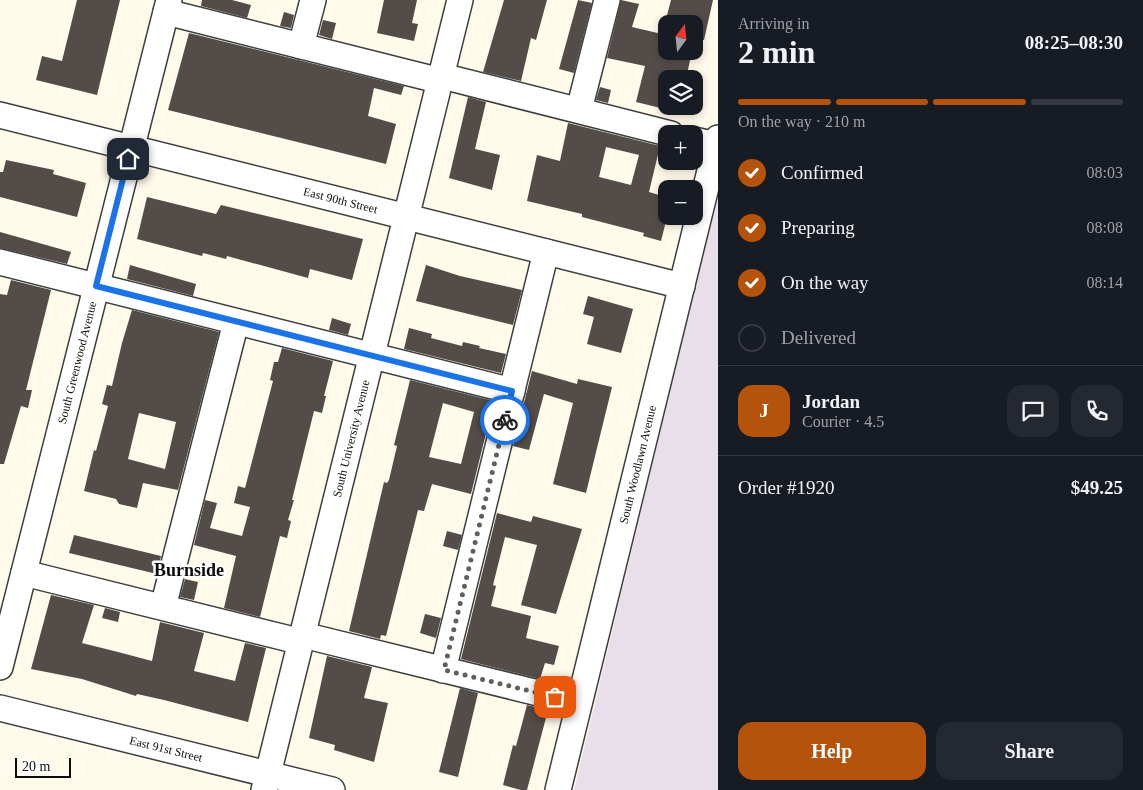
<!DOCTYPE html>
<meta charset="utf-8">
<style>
:root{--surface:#171b24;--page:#242831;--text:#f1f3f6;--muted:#9ea1a6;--line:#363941;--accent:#b45309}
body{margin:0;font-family:Georgia,serif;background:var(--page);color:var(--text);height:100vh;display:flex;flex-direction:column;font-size:19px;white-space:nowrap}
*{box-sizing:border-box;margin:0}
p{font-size:16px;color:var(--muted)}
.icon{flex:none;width:28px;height:28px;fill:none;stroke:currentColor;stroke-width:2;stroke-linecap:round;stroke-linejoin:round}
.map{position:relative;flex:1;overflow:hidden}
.panel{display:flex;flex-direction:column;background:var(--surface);width:425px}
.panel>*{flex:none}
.needle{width:32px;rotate:15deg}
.tools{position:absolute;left:658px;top:15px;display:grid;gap:10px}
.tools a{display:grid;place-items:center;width:45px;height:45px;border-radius:10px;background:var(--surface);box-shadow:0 2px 8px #0003;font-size:25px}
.scale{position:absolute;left:15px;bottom:12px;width:56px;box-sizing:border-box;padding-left:5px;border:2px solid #0b0b0b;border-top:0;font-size:14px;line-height:18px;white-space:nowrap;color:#0b0b0b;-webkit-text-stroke:4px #fff;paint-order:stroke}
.pin{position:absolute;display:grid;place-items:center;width:42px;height:42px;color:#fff;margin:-21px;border-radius:10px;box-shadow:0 2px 8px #0006}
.courier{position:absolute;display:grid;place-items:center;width:50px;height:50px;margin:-25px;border:4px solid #1a73e8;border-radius:50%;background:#fff;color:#222;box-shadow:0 1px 6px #0007}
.overview em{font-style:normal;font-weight:600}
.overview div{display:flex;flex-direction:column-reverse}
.overview{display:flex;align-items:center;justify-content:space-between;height:85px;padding:0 20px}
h1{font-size:32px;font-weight:600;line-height:38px}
.bar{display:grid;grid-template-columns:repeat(4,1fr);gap:8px 5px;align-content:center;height:60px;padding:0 20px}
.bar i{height:6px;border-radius:4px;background:var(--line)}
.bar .on{background:var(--accent)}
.bar p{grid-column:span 4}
.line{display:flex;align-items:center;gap:12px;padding:0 20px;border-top:1px solid var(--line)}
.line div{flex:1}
.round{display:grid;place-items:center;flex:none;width:52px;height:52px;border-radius:15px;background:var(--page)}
ol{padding:0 20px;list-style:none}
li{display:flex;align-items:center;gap:15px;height:55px}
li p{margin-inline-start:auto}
li .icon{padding:5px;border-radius:50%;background:var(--accent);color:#fff;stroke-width:4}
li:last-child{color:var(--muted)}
li i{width:28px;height:28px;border:2px solid var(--line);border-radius:50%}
.cta{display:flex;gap:10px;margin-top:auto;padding:10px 20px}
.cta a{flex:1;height:58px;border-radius:15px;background:var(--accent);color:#fff;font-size:20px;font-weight:600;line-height:58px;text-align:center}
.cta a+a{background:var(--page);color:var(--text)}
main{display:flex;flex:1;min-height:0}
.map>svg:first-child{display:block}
.industrial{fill:#e9dfeb}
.building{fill:#544c48;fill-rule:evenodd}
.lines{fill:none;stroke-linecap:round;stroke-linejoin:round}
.minor-casing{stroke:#3e3e3e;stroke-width:28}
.minor{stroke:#fff;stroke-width:25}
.done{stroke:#605f59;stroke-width:5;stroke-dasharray:0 9}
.route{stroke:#1a73e8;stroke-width:6}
.labels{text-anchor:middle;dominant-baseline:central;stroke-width:5;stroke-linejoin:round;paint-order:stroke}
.street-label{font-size:12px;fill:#0b0b0b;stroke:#fff}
.district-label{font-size:18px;font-weight:bold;fill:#0b0b0b;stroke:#fff}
</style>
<main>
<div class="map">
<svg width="718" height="790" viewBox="0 0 718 790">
<rect width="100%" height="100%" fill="#fffaea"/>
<!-- industrial -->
<path class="industrial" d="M718,191V790H574Z"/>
<!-- building -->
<g class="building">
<path d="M77,0H120L97,95L36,80L42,56L62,61Z"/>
<path d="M202,0H232L251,5L247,18L201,6Z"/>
<path d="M384,0H417L412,23L418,24L414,41L377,33Z"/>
<path d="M504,0H547L536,40L531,38L521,81L483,72Z"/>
<path d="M578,0L592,3L574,73L559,69Z"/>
<path d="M621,0L639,4L632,27L662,34L671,0H713L704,40L695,38L694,45V24H666V51H692L686,79H666V106H678L677,112L636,102L645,66L607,58Z"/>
<path d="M284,12L294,15L291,28L280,26Z"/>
<path d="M323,20L336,23L332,39L319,35Z"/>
<path d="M189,33L404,86L401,95L374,88L368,116L396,124L386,164L168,110Z"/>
<path d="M600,87L611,90L608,103L596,100Z"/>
<path d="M468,97L486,102L475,149L500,155L492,190L449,178Z"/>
<path d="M568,123L660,146L649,192L666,197V221L661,241L643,236L644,233L582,217V214L527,201L537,155L560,161ZM606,147L639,155L631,185L599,177Z"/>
<path d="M6,160L54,170L53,174L86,183L77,217L0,197V172H3Z"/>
<path d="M147,197L216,214L221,205L363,239L352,280L310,269L308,278L227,256L226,259L203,253L202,256L137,239Z"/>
<path d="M0,232L71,252L67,264L0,248Z"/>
<path d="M130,265L196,284L193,296L127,279Z"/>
<path d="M426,265L460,276L522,290L513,325L416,301Z"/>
<path d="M11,280L51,290L26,390H32L28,408L21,406L4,464H0V294L7,295Z"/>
<path d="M588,296L633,309L621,353L587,344L594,317L583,314Z"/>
<path d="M132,310L219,332L178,490L143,483L137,508L119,504L116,499L84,491L94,450L96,451L108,406L102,404L107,385L112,386L122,343ZM139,413L176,422L165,469L128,459Z"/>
<path d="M332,318L351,324L348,335L329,330Z"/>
<path d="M409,328L432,334L431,338L462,346L463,342L480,346L479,348L506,354L501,373L404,349Z"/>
<path d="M282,348L333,361L324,396H326L322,413L314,411L292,500H294L288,520L291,521L287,538L280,536L260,617L224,608L236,556L194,545L205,500L217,503L210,528L242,536L250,507L234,503L238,486L245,488L273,381L270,380L274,362H278Z"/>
<path d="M532,371L577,384L578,379L612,387L586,493L553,484L573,403L544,394L529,450L513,446Z"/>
<path d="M410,380L494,401L471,494L432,484L424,511L418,510L386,636L381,635L380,639L349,631L384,482L387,483L389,480L397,446L394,445ZM443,403L474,412L461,464L429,457Z"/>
<path d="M497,513L531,522L533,516L582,529L556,614L521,605L537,545L505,537L493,585L496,586L491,606L531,616L526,638L559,646L554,665L545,663L540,679L461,659Z"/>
<path d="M447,531L462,535L458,550L443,546Z"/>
<path d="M74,535L161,556L157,574L69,553Z"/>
<path d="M185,579L198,582L194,600L180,597Z"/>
<path d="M51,595L94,605L82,643L118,652L152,661L160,622L204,633L194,671L235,681L245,643L266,648L248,722L164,700L137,694L136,696L82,679L31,669Z"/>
<path d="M105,608L120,612L118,622L102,618Z"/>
<path d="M425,614L441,618L436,638L420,633Z"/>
<path d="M327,656L372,667L364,698L388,703L374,762L334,750L335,745L309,738Z"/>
<path d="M460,688L478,693L458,777L439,772Z"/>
<path d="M527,705L548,710L527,790H521L503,785L513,745L516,746Z"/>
</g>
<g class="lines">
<!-- minor casing -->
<g class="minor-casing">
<g id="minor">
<path d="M166,12L441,81"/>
<path d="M301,46L313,0"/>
<path d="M442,76L671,134"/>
<path d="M579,110L607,0"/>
<path id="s1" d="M0,115L682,286"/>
<path d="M694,140L716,145"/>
<path d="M0,262L512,391"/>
<path d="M24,573L302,642"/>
<path d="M163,607L236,322"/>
<path d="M303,635L579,703"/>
<path id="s2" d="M0,667L169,0"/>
<path d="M443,670L546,252"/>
<path id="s3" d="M0,708L332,790"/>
<path id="s4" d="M264,790L460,0"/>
<path id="s5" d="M558,790L718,138"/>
</g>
</g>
<!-- minor -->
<use href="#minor" class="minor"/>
</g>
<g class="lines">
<!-- done -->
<path class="done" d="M505,420L444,670L555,697"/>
<!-- route -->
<path class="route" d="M128,159L96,286L512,391L505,420"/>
</g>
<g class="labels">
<!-- street labels -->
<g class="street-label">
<text stroke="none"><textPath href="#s1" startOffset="351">East 90th Street</textPath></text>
<text stroke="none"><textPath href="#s2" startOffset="314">South Greenwood Avenue</textPath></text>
<text stroke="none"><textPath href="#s4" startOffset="362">South University Avenue</textPath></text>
<text stroke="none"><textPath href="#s5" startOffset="335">South Woodlawn Avenue</textPath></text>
<text stroke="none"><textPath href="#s3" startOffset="171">East 91st Street</textPath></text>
</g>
<!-- district labels -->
<g class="district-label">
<text x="189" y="570">Burnside</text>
</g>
</g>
</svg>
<div class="tools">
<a><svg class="needle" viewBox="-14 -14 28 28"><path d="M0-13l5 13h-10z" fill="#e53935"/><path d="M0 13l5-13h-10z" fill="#9ea1a6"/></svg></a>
<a><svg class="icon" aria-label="layers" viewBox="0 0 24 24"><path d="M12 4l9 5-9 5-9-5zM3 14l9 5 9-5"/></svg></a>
<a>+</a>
<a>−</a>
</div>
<div class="scale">20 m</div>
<div class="pin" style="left:555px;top:697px;background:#ea580c"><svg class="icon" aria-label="bag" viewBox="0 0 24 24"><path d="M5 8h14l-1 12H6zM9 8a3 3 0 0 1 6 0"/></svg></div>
<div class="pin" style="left:128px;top:159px;background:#1f2937"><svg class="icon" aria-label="home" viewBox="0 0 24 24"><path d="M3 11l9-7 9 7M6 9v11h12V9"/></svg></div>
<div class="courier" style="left:505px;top:420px"><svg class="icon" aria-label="bike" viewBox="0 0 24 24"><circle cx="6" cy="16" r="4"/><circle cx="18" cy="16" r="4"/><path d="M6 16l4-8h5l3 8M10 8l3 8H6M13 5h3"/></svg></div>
</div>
<section class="panel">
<div class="overview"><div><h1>2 min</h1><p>Arriving in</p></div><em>08:25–08:30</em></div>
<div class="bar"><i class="on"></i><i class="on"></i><i class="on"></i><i></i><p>On the way · 210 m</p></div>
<ol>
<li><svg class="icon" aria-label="check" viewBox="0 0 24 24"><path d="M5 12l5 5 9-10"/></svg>Confirmed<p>08:03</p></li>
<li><svg class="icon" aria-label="check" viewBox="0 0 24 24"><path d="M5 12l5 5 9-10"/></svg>Preparing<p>08:08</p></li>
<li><svg class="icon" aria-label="check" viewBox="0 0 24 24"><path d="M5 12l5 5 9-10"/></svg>On the way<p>08:14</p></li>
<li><i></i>Delivered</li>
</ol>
<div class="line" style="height:90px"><b class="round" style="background:var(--accent);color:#fff">J</b><div><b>Jordan</b><p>Courier · 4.5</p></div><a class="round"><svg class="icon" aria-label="chat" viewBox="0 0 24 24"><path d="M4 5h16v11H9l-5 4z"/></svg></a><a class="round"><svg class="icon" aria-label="phone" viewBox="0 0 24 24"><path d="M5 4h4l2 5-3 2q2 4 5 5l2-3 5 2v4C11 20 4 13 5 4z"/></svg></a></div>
<div class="line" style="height:65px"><div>Order #1920</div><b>$49.25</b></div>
<div class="cta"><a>Help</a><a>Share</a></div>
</section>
</main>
